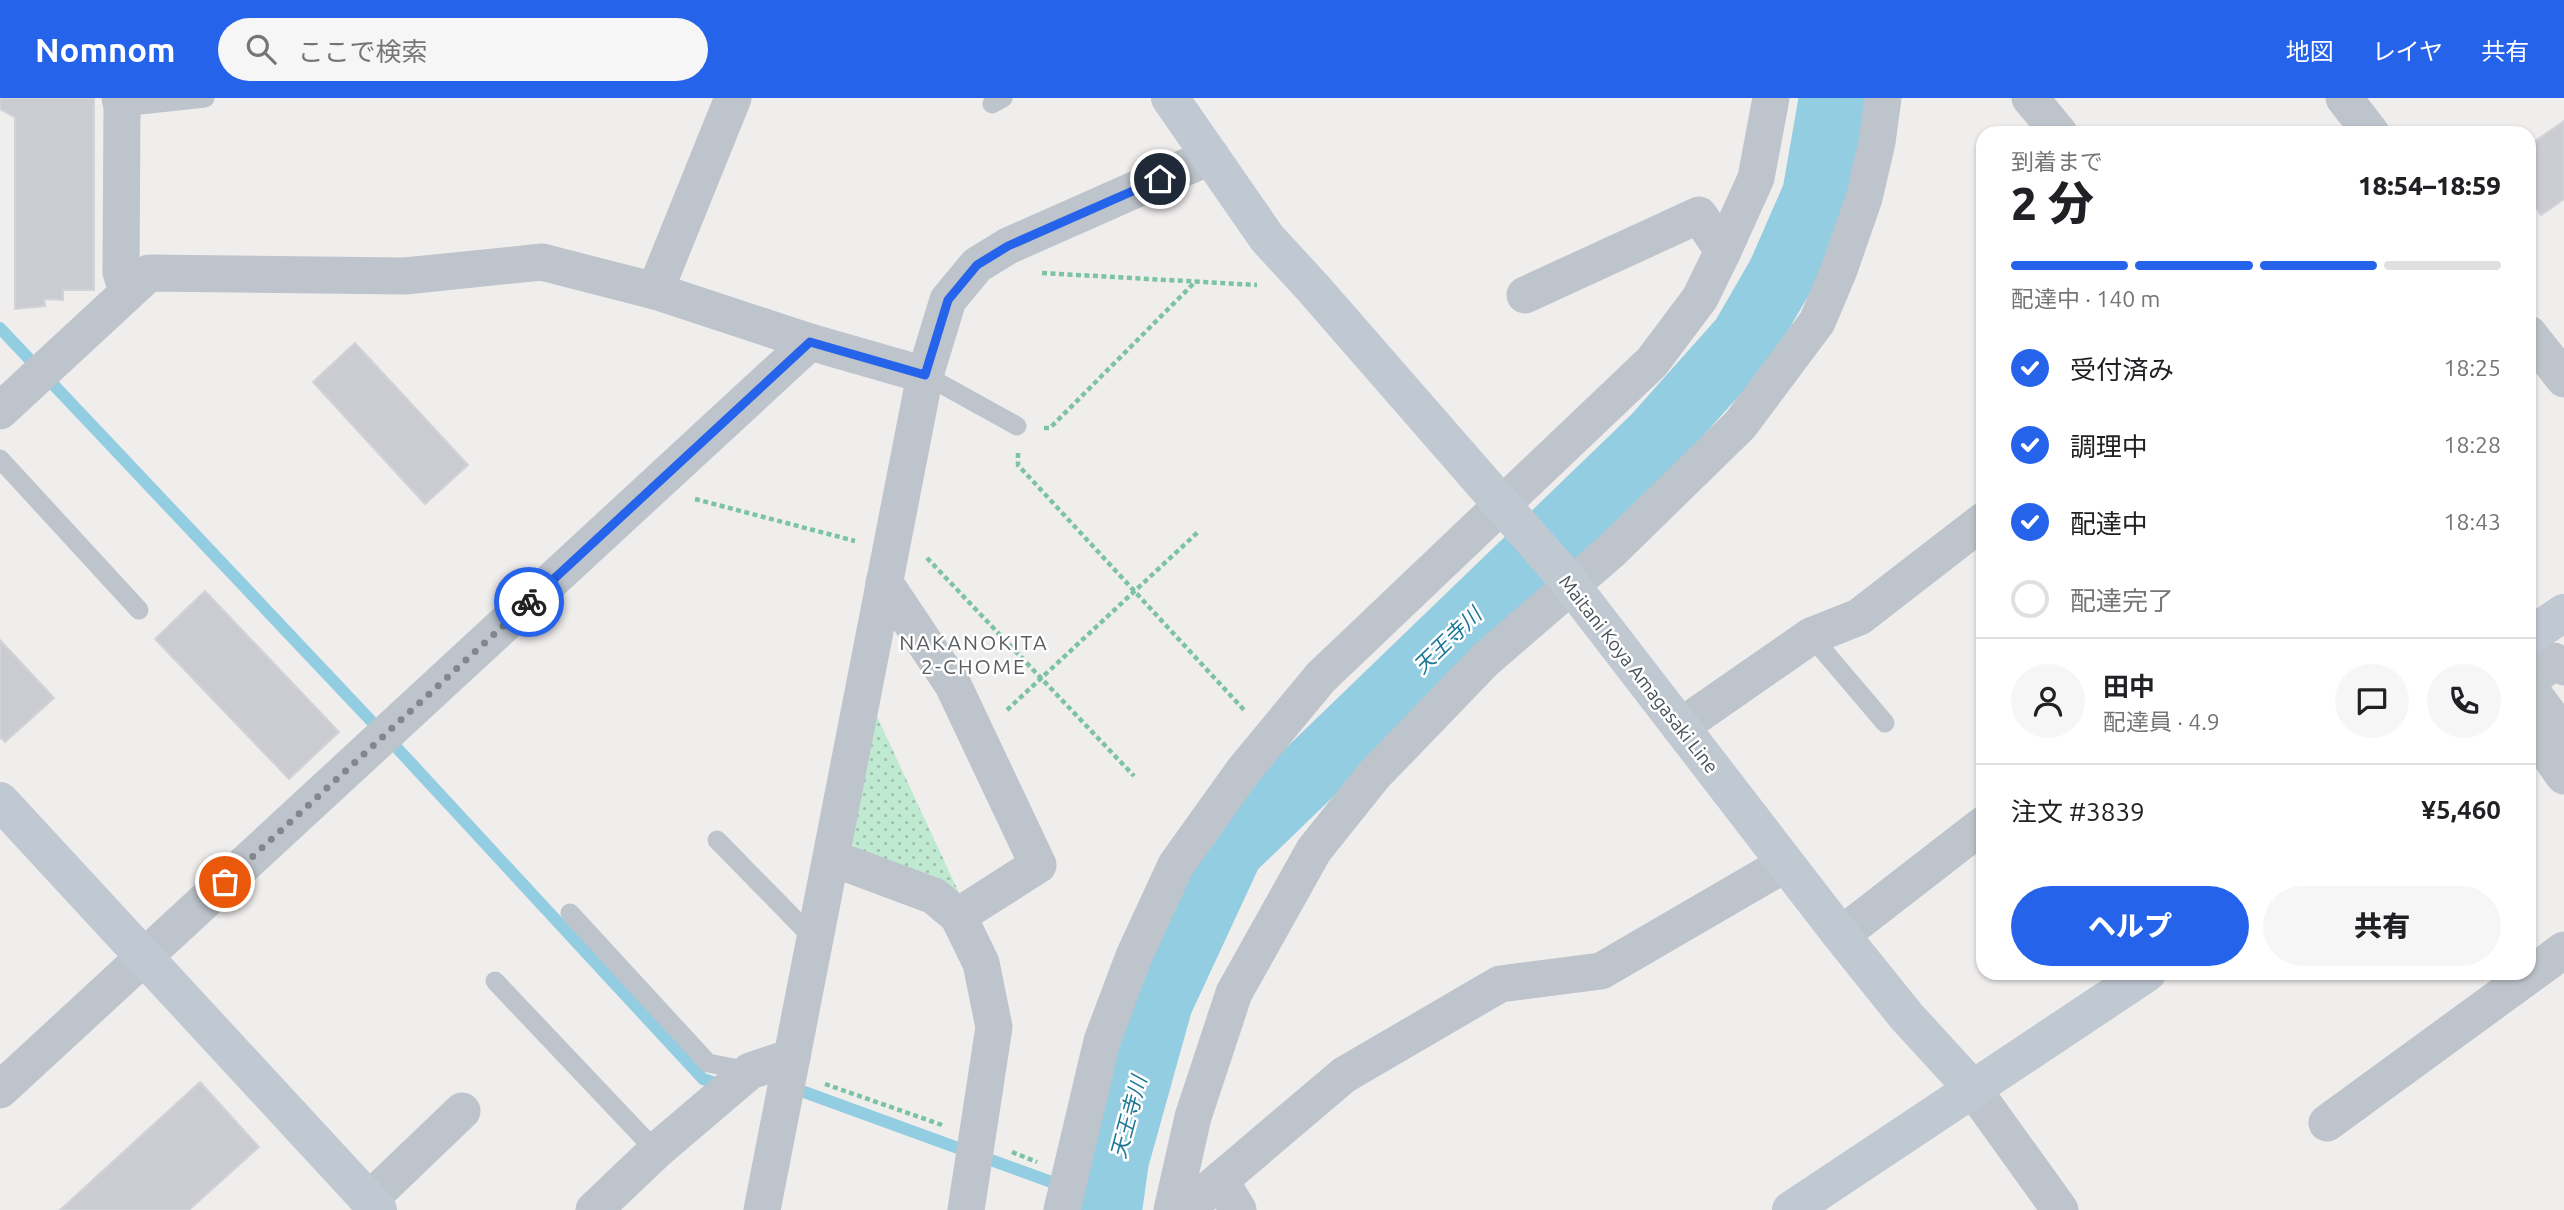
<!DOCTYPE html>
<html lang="ja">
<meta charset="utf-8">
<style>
:root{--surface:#fff;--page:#f6f6f6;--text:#202124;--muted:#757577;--line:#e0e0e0;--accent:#2563eb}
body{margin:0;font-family:Ubuntu,"Noto Sans JP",sans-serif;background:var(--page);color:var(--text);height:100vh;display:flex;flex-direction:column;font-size:26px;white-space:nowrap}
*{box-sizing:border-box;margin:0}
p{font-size:23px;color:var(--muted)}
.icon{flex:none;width:38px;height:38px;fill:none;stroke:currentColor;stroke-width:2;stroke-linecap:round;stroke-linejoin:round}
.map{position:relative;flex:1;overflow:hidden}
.sheet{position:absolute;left:1976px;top:28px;width:560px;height:854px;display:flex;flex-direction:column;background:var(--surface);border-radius:21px;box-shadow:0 2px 5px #0004}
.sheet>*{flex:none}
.pin{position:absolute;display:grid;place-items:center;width:60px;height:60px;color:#fff;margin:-30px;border:4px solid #fff;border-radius:50%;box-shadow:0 2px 7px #0007}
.courier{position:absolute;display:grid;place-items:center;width:70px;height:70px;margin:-35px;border:5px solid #2563eb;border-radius:50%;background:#fff;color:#222;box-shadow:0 2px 9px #0007}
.head em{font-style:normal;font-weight:800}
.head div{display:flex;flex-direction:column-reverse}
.head{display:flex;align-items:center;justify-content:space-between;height:119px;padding:0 35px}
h1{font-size:46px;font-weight:800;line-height:52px}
.bar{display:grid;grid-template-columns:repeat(4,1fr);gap:10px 7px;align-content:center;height:84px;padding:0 35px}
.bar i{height:9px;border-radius:5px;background:var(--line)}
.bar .current{background:var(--accent)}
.bar p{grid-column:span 4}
.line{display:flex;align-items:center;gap:18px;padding:0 35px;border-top:2px solid var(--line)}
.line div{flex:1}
.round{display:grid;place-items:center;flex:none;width:74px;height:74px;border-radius:37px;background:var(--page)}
ol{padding:0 35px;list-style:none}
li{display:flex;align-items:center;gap:21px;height:77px}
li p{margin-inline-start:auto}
li .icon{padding:7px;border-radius:50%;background:var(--accent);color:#fff;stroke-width:4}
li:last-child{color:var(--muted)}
li i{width:38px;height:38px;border:4px solid var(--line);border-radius:50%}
.action{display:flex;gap:14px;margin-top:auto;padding:14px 35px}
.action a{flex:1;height:80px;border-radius:42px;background:var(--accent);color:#fff;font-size:28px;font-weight:800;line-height:80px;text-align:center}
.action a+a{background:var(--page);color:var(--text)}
header{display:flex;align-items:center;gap:42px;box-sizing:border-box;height:98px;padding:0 35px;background:var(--accent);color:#fff}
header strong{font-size:33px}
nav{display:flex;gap:38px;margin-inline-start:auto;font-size:24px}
.search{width:490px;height:63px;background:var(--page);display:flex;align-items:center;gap:18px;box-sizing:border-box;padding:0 24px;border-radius:38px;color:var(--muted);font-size:26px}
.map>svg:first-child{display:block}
.park{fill:url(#park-dots)}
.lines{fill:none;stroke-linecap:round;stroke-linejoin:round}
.stream{stroke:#92cde1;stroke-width:12}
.river{stroke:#92cde1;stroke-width:68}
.building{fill:#cbccd1;stroke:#d2d3d8;stroke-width:2}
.path{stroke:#7cc3a3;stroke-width:4.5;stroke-dasharray:5 3.5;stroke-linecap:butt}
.lane{stroke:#bdc4cb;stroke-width:19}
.street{stroke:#bdc4cb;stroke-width:37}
.secondary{stroke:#c0c8d2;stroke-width:38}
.done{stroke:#83878c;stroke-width:7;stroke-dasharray:0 12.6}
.route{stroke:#2563eb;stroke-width:9}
.labels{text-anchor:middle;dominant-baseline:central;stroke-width:5;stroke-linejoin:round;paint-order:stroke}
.street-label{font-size:19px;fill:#485058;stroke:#fff}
.water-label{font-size:21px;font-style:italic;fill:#1c7797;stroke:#fff}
.neighbourhood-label{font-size:21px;letter-spacing:2px;fill:#5b5d61;stroke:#fff}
</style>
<header>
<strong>Nomnom</strong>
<div class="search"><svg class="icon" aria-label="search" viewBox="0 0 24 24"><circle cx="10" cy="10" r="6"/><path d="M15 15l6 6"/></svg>ここで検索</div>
<nav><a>地図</a><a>レイヤ</a><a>共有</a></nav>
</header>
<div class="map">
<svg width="2564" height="1112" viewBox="0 0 2564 1112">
<defs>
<pattern id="park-dots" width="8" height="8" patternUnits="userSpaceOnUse" patternTransform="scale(1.75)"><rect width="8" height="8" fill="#c0e9d2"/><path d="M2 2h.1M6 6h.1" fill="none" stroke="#9ebfad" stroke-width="1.8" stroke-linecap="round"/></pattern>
</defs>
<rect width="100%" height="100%" fill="#f0eded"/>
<!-- park -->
<path class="park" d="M875,614L960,797L865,760L851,745Z"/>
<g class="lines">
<!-- stream -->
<g class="stream">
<path d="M0,230L375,627"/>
<path d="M397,650L703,981L712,984"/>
<path d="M796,991L1109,1105"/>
</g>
<!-- river -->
<path class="river" d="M1108,1112L1115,1062L1159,904L1230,751L1655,341L1744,241L1781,177L1816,97L1833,0"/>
</g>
<!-- building -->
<g class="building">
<path d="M0,0H94V192H63V202L44,201L45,208L15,211V19L0,11Z"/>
<path d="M2564,23V101L2541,117L2529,99V43L2531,46Z"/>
<path d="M355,245L468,367L425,406L313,284Z"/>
<path d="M205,493L339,634L289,681L155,541Z"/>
<path d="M0,542L54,600L5,644L0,639Z"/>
<path d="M200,984L259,1049L189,1112H60Z"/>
</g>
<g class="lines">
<!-- path -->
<g class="path">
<path d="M1042,175L1257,187"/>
<path d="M1044,330H1050L1196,183"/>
<path d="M1018,355V367L1244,612"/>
<path d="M695,401L855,443"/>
<path d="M927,460L1134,678"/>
<path d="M1007,612L1198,434"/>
<path d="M825,986L942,1027"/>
<path d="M1012,1054L1037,1064"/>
</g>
<!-- lane -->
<g class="lane">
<path d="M992,6L1003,0"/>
<path d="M122,9L205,0"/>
<path d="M925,277L1017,328"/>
<path d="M0,361L139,512"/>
<path d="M1811,538L1885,625"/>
<path d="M717,742L813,840"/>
<path d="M570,815L708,965L750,973"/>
<path d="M495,883L656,1053"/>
</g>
<!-- street -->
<g class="street">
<path d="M120,0L122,9L121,174L127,194"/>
<path d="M2030,0L2059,35"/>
<path d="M2344,0L2371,35"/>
<path d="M655,193L733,0"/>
<path d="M1525,197L1699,117L1723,153"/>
<path d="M2529,236L2564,281"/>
<path d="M0,313L149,175L405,178L542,164L655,193L810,244L925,277"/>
<path d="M884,484L953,587L1038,767L958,818"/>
<path d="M2529,583L2554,563L2564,569"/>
<path d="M2529,590L2564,637"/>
<path d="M1680,629L1811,538L1859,519L1983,423"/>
<path d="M2529,629L2564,678"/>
<path d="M832,760L934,798L958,818L981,865L994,929L966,1112"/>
<path d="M1841,837L1983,727"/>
<path d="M1973,991L2060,1112"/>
<path d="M0,992L810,244"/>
<path d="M2327,1025L2564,852"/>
<path d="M1220,1082L1238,1112"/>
<path d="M369,1102L462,1013"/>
<path d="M594,1112L656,1053L750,973L792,959"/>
<path d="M762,1112L925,277L948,202L977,167L1008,148L1211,58"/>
<path d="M1062,1112L1102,943L1134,858L1176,767L1244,672L1321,579L1652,264L1700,200L1723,153L1756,80L1771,0"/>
<path d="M1172,1112L1193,1019L1234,895L1314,752L1374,677L1485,562L1611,453L1740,327L1817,224L1839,172L1864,100L1877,44L1883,0"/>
<path d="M1185,1112L1344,977L1500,886L1601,873L1785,766"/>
</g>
<!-- secondary -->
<g class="secondary">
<path d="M1170,0L1267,140L1313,190L1565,479L1841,837L1907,919L1973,991"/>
<path d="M2529,538L2564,515"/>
<path d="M0,703L378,1112"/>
<path d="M1791,1112L2147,875"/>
</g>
</g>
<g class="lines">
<!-- done -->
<path class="done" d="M225,784L529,504"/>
<!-- route -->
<path class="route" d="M529,504L810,244L925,277L948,202L977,167L1008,148L1160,81"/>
</g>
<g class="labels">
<!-- street labels -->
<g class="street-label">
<text transform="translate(1639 576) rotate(52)">Maitani Koya Amagasaki Line</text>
</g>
<!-- water labels -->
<g class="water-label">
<text transform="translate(1447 542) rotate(-44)">天王寺川</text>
<text transform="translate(1128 1019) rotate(-75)">天王寺川</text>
</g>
<!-- neighbourhood labels -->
<g class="neighbourhood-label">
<text x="974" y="544">NAKANOKITA<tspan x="974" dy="24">2-CHOME</tspan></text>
</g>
</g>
</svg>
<div class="pin" style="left:225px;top:784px;background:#ea580c"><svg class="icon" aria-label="bag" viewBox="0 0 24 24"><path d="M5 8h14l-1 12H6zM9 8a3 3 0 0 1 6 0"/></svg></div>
<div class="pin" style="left:1160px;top:81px;background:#1f2937"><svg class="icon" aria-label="home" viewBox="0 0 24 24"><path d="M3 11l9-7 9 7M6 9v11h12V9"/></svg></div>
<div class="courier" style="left:529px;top:504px"><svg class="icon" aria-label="bike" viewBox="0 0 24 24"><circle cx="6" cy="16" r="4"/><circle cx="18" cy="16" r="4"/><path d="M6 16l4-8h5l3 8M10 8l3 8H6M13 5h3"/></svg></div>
<section class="sheet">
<div class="head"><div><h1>2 分</h1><p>到着まで</p></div><em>18:54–18:59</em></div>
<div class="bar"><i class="current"></i><i class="current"></i><i class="current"></i><i></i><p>配達中 · 140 m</p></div>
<ol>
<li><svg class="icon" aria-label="check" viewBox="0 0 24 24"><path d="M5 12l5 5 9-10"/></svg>受付済み<p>18:25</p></li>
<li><svg class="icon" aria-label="check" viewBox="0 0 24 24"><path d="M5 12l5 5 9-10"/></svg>調理中<p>18:28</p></li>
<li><svg class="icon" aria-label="check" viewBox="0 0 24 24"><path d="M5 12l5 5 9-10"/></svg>配達中<p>18:43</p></li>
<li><i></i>配達完了</li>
</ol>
<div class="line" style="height:126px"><a class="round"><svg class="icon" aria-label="person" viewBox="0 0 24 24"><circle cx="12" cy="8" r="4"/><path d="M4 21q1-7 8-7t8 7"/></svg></a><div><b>田中</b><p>配達員 · 4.9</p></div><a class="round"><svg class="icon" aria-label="chat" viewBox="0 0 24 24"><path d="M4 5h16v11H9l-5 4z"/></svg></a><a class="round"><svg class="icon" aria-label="phone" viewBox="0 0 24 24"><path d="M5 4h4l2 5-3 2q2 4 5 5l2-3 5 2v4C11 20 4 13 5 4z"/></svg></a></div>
<div class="line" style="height:91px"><div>注文 #3839</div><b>¥5,460</b></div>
<div class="action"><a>ヘルプ</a><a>共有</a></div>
</section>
</div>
